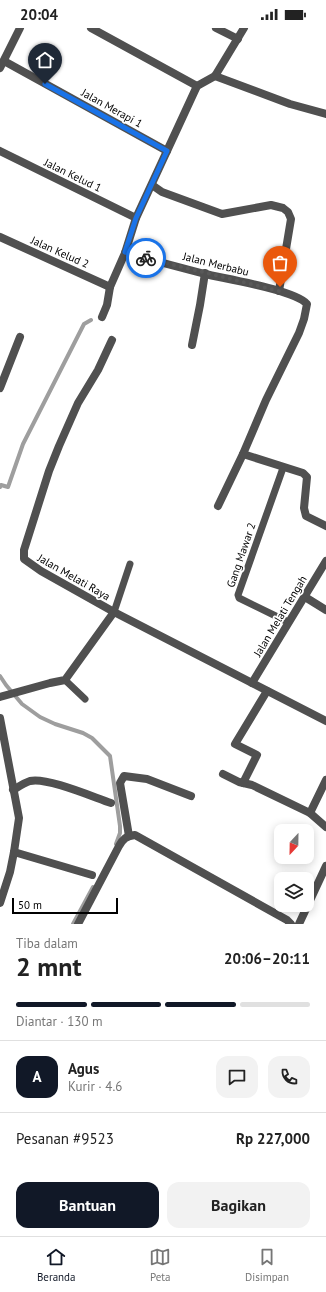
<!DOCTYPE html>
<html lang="id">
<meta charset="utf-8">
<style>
:root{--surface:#fff;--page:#f2f2f2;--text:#222;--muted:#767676;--line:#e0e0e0;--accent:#111827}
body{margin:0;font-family:"PT Sans",sans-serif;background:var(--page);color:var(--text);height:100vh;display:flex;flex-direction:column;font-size:15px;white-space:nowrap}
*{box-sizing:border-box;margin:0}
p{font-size:13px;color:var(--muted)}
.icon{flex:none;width:22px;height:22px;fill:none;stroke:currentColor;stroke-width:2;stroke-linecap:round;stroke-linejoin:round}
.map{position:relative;height:896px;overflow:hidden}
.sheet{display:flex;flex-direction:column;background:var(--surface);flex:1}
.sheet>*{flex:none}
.needle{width:26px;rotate:202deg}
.controls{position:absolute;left:274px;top:796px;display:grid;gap:8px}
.controls a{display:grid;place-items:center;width:40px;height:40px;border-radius:8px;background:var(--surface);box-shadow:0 2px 10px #0003;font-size:20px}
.scale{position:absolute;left:12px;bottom:10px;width:106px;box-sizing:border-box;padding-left:4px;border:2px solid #000;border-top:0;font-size:11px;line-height:14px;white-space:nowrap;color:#000;-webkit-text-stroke:3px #fff;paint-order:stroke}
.pin{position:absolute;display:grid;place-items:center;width:34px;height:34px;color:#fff;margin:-41px -17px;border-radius:50% 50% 50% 0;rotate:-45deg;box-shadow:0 0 4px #0007}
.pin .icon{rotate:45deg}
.courier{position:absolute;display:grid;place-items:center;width:40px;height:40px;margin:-20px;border:3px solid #1a73e8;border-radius:50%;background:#fff;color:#222;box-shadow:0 1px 5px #0007}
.head em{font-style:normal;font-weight:800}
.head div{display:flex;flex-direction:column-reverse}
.head{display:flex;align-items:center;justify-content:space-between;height:68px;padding:0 16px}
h1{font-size:26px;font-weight:800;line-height:30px}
.bar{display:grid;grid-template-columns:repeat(4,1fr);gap:6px 4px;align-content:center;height:48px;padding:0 16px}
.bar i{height:5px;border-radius:3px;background:var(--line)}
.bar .on{background:var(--accent)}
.bar p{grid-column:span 4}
.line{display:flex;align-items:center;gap:10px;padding:0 16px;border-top:1px solid var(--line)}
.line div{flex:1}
.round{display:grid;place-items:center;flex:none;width:42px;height:42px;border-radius:12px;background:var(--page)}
.button{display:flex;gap:8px;margin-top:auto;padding:8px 16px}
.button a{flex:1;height:46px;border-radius:12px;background:var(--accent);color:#fff;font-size:16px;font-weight:800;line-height:46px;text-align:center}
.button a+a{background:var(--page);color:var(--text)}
.status{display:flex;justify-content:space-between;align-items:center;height:28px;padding:0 20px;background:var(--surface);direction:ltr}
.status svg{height:11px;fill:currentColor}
.menu{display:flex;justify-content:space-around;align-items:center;height:56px;border-top:1px solid var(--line);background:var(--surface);font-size:11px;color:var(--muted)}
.menu a{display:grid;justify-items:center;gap:2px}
.menu .on{color:var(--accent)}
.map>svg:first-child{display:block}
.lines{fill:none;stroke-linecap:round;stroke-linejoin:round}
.stream{stroke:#9e9e9e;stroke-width:4}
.service{stroke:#505050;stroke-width:7}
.minor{stroke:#505050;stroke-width:8}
.done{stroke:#595959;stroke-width:4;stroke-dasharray:0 7.2}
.route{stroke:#1a73e8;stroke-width:5}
.labels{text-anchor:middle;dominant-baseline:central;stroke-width:3.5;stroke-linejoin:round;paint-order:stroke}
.street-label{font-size:11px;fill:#000;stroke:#fff}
</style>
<div class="status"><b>20:04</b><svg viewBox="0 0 49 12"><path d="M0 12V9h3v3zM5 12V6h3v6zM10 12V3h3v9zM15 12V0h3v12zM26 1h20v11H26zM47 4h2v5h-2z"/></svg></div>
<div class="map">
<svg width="326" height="896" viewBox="0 0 326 896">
<rect width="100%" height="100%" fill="#fff"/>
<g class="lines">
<!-- stream -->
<g class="stream">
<path d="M0,459L1,457L8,459L23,416L84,296L91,292"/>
<path d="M0,648L6,657L22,676L40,689L55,696L83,705L92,710L110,728L120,798V805L116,816"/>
<path d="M73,896L93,859"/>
</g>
<!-- service -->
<g class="service">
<path d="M283,440L238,567L239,570L288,594"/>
<path d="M114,584L130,536"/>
<path d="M65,652L85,671"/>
</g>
<!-- minor -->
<g class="minor">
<path d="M91,0L197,58"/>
<path d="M216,0L238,11"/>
<path d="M4,33L167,123"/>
<path d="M0,40L20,0"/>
<path d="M215,48L290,76L326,86"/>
<path d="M0,123L136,190"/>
<path d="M152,157L162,164L222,186L271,177L283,180L288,184L291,191L279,263"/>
<path d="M0,209L110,259"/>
<path d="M125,225C152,232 179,239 205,246C226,251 295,262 307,276L304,291L299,305L266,372L243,426L218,478"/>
<path d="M102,289L107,277L110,259L125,225L136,190L197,58L215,48L244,0"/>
<path d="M112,312L98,342L78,375L59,418L49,443L24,522V531L41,543L114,584L326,693"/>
<path d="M192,317L200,277L205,245"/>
<path d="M0,360L20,309"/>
<path d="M243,426L303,445L307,449L304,480L306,488L326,498"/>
<path d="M305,569L326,582"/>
<path d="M252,655L326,533"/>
<path d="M0,669L50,655L65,652L114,584"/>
<path d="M0,690L19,790L14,824L10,844L0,875"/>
<path d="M223,746L239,754L252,757L310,785L326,752"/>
<path d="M243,755L257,727L235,716L267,663"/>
<path d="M13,762C18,759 24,755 30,753C47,749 93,769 111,775"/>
<path d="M310,785L326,799"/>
<path d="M129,808L120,755L124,748L147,751L191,768"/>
<path d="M14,824L92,847"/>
<path d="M78,896L119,818C123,811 126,808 135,807L287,892L291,896"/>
<path d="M299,896L326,838"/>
</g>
</g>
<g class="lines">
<!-- done -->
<path class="done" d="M146,230L279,263L280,259"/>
<!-- route -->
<path class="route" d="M45,56L167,123L136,190L125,224L146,230"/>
</g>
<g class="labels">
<!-- street labels -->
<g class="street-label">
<text transform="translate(112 80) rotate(29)">Jalan Merapi 1</text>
<text transform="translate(73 147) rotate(26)">Jalan Kelud 1</text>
<text transform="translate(60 224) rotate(24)">Jalan Kelud 2</text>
<text transform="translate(216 236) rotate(14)">Jalan Merbabu</text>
<text transform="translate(241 527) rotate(-71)">Gang Mawar 2</text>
<text transform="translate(74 549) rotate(30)">Jalan Melati Raya</text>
<text transform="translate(280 588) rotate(-59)">Jalan Melati Tengah</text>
</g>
</g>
</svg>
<div class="controls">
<a><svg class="needle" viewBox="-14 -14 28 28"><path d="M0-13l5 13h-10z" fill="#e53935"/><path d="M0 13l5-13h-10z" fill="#767676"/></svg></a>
<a><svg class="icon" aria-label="layers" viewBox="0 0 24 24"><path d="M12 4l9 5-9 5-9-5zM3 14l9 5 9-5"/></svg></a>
</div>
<div class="scale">50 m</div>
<div class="pin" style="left:280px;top:259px;background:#ea580c"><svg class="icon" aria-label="bag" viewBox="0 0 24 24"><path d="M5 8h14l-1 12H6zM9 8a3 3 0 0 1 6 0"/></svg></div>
<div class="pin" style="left:45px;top:56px;background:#1f2937"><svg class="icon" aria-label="home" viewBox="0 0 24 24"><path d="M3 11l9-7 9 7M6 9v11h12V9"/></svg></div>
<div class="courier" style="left:146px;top:230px"><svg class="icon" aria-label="bike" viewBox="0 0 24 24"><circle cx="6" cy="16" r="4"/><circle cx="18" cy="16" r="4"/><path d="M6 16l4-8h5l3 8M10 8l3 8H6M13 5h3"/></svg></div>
</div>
<section class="sheet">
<div class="head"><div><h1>2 mnt</h1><p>Tiba dalam</p></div><em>20:06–20:11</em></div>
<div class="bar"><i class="on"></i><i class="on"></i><i class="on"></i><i></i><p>Diantar · 130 m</p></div>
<div class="line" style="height:72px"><b class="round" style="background:var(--accent);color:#fff">A</b><div><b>Agus</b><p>Kurir · 4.6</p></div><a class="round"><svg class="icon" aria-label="chat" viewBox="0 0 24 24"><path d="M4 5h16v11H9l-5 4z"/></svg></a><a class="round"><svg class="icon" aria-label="phone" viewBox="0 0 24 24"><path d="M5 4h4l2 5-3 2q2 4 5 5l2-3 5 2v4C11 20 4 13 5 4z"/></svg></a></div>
<div class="line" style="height:52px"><div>Pesanan #9523</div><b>Rp 227,000</b></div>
<div class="button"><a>Bantuan</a><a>Bagikan</a></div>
</section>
<nav class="menu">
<a class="on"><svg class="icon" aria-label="home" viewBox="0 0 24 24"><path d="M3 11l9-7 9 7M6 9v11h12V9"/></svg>Beranda</a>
<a><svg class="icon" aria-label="map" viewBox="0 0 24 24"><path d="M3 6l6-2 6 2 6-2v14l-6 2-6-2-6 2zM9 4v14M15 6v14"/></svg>Peta</a>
<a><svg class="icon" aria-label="saved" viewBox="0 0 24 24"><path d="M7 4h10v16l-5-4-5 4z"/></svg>Disimpan</a>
</nav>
